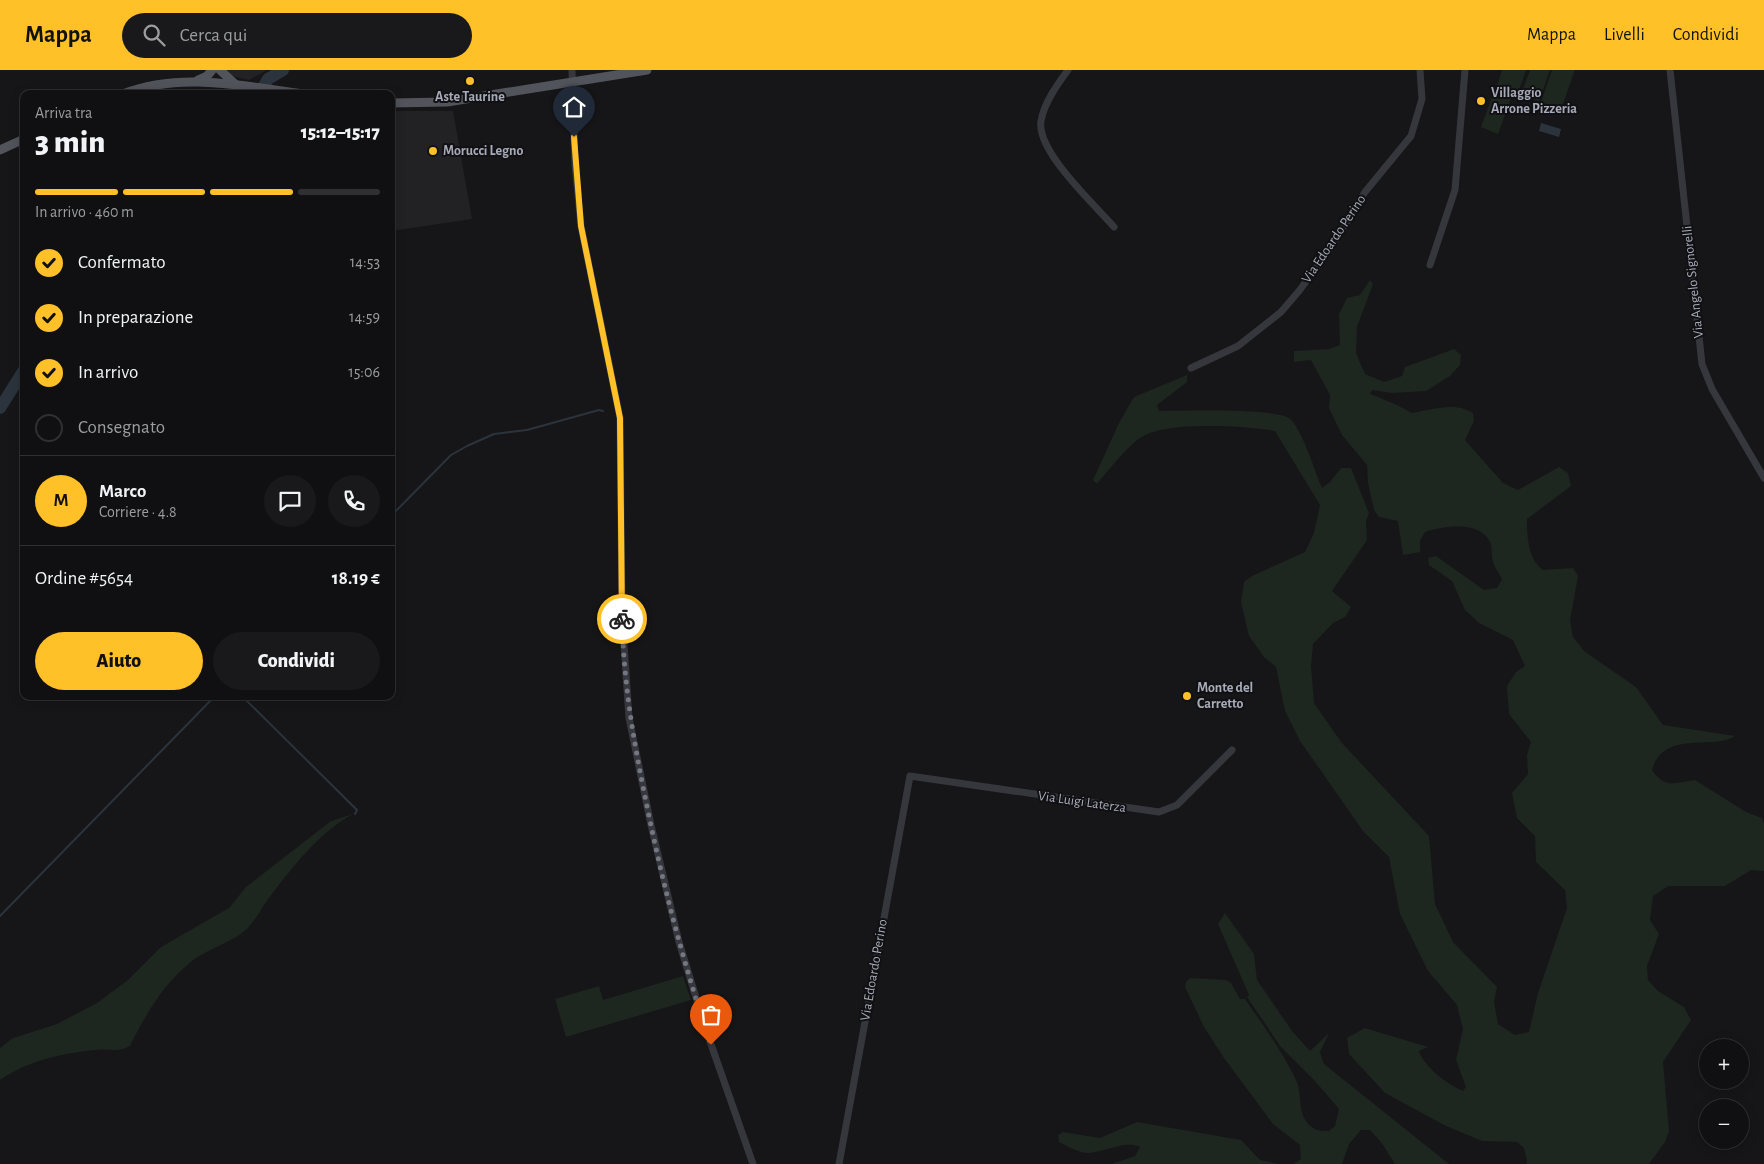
<!DOCTYPE html>
<html lang="it">
<meta charset="utf-8">
<style>
:root{--surface:#101012;--page:#19191b;--text:#f1f3f6;--muted:#9c9d9f;--line:#303032;--accent:#ffc127}
body{margin:0;font-family:"Alegreya Sans",sans-serif;background:var(--page);color:var(--text);height:100vh;display:flex;flex-direction:column;font-size:19px;white-space:nowrap}
*{box-sizing:border-box;margin:0}
p{font-size:16px;color:var(--muted)}
.icon{flex:none;width:28px;height:28px;fill:none;stroke:currentColor;stroke-width:2;stroke-linecap:round;stroke-linejoin:round}
.map{position:relative;flex:1;overflow:hidden}
.drawer{position:absolute;left:20px;top:20px;width:375px;height:610px;display:flex;flex-direction:column;background:var(--surface);border-radius:10px;box-shadow:0 2px 12px #0003,0 0 0 1px var(--line)}
.drawer>*{flex:none}
.tools{position:absolute;left:1699px;top:969px;display:grid;gap:10px}
.tools a{display:grid;place-items:center;width:50px;height:50px;border-radius:50%;background:var(--surface);box-shadow:0 2px 12px #0003,0 0 0 1px var(--line);font-size:25px}
.pin{position:absolute;display:grid;place-items:center;width:42px;height:42px;color:#fff;margin:-51px -21px;border-radius:50% 50% 50% 0;rotate:-45deg;box-shadow:0 0 5px #0007}
.pin .icon{rotate:45deg}
.courier{position:absolute;display:grid;place-items:center;width:50px;height:50px;margin:-25px;border:4px solid #ffc127;border-radius:50%;background:#fff;color:#222;box-shadow:0 1px 6px #0007}
.head em{font-style:normal;font-weight:800}
.head div{display:flex;flex-direction:column-reverse}
.head{display:flex;align-items:center;justify-content:space-between;height:85px;padding:0 15px}
h1{font-size:32px;font-weight:800;line-height:38px}
.bar{display:grid;grid-template-columns:repeat(4,1fr);gap:8px 5px;align-content:center;height:60px;padding:0 15px}
.bar i{height:6px;border-radius:4px;background:var(--line)}
.bar .active{background:var(--accent)}
.bar p{grid-column:span 4}
.line{display:flex;align-items:center;gap:12px;padding:0 15px;border-top:1px solid var(--line)}
.line div{flex:1}
.round{display:grid;place-items:center;flex:none;width:52px;height:52px;border-radius:26px;background:var(--page)}
ol{padding:0 15px;list-style:none}
li{display:flex;align-items:center;gap:15px;height:55px}
li p{margin-inline-start:auto}
li .icon{padding:5px;border-radius:50%;background:var(--accent);color:#111;stroke-width:4}
li:last-child{color:var(--muted)}
li i{width:28px;height:28px;border:2px solid var(--line);border-radius:50%}
.action{display:flex;gap:10px;margin-top:auto;padding:10px 15px}
.action a{flex:1;height:58px;border-radius:30px;background:var(--accent);color:#111;font-size:20px;font-weight:800;line-height:58px;text-align:center}
.action a+a{background:var(--page);color:var(--text)}
header{display:flex;align-items:center;gap:30px;box-sizing:border-box;height:70px;padding:0 25px;background:var(--accent);color:#111}
header strong{font-size:24px}
nav{display:flex;gap:28px;margin-inline-start:auto;font-size:18px}
.search{width:350px;height:45px;background:var(--page);display:flex;align-items:center;gap:12px;box-sizing:border-box;padding:0 18px;border-radius:28px;color:var(--muted);font-size:19px}
.map>svg:first-child{display:block}
.built{fill:#222225}
.green{fill:#1d261f}
.water{fill:#2b343d}
.lines{fill:none;stroke-linecap:round;stroke-linejoin:round}
.stream{stroke:#2b343d;stroke-width:2}
.river{stroke:#2b343d;stroke-width:12}
.minor{stroke:#36373d;stroke-width:7}
.major{stroke:#52545c;stroke-width:9}
.done{stroke:#747781;stroke-width:5;stroke-dasharray:0 9}
.route{stroke:#ffc127;stroke-width:6}
.poi-dot{fill:#ffc127;stroke:#111113;stroke-width:2}
.labels{text-anchor:middle;dominant-baseline:central;stroke-width:4;stroke-linejoin:round;paint-order:stroke}
.poi-label{font-size:14px;font-weight:bold;fill:#a7abb9;stroke:#111113;text-anchor:start}
.street-label{font-size:14px;fill:#a7abb9;stroke:#111113}
</style>
<header>
<strong>Mappa</strong>
<div class="search"><svg class="icon" aria-label="search" viewBox="0 0 24 24"><circle cx="10" cy="10" r="6"/><path d="M15 15l6 6"/></svg>Cerca qui</div>
<nav><a>Mappa</a><a>Livelli</a><a>Condividi</a></nav>
</header>
<div class="map">
<svg width="1764" height="1094" viewBox="0 0 1764 1094">
<rect width="100%" height="100%" fill="#161618"/>
<!-- built -->
<g class="built">
<path d="M227,0H267L249,10L232,6Z"/>
<path d="M391,41H453L472,149L391,161Z"/>
</g>
<!-- green -->
<g class="green">
<path d="M1502,0H1526L1518,23L1497,16Z"/>
<path d="M1530,0H1550L1539,31L1521,25Z"/>
<path d="M1552,0H1575L1561,39L1541,32Z"/>
<path d="M1494,22L1511,28L1498,64L1481,57Z"/>
<path d="M1370,210L1373,214L1357,257L1356,283L1365,304L1384,312L1402,306L1405,297L1408,296L1454,279L1461,285L1460,295L1450,306L1426,321L1392,323L1372,320L1370,324C1380,328 1404,337 1411,343C1432,340 1454,331 1473,343L1474,351L1465,370L1503,413L1518,420L1559,397L1568,403L1571,416L1527,449C1527,466 1528,489 1543,500L1573,498L1578,506L1570,550L1573,567L1584,581L1636,617L1663,655L1735,666C1712,681 1664,659 1652,700C1665,720 1677,712 1695,710L1746,742L1762,748L1764,754V801L1751,800L1725,816H1668L1653,826L1650,850L1659,864L1647,896L1648,910L1658,921L1684,937L1691,950L1663,992L1669,1061L1665,1072L1649,1094H1526L1527,1091L1524,1078L1517,1072L1482,1071L1444,1055L1385,1023L1349,984L1347,968L1365,958L1428,977L1419,981C1424,997 1447,1014 1463,1021L1466,1017L1456,990L1463,959L1457,935L1428,901L1400,844L1389,787L1363,761L1300,671L1285,641L1276,597L1264,587L1249,566L1241,532L1244,512L1252,506L1305,482L1314,463L1320,435L1275,361C1246,356 1167,351 1142,367C1127,376 1109,400 1097,414L1093,410L1119,353L1134,327L1187,305V312L1157,335L1159,341C1183,341 1273,338 1289,348C1302,358 1315,402 1322,418L1330,412L1341,398H1351L1369,443L1366,451L1367,470L1332,521L1351,537L1345,547L1333,553L1313,574L1311,596L1314,633L1342,673L1429,766L1435,834L1453,872L1497,917L1494,932L1498,954L1515,965L1529,962L1538,923L1567,838L1565,820L1536,792L1535,766L1517,748L1512,723L1528,704L1527,685L1531,672L1509,644L1507,616L1516,602L1525,596L1513,570L1479,553L1465,540L1452,511L1429,495L1428,488L1436,486L1484,520L1497,518L1502,509C1499,504 1495,498 1493,492C1491,486 1493,478 1490,472C1480,450 1443,456 1425,462L1420,471V482L1403,485L1398,451L1379,447L1374,440L1368,413L1367,395L1342,365L1329,338L1330,325L1311,290L1294,292V281L1329,279L1340,275L1339,244L1347,228L1360,225Z"/>
<path d="M353,744C320,762 295,794 272,824C264,834 257,848 248,858C232,873 209,878 192,891C163,914 146,944 130,976C118,983 109,978 96,980C63,983 27,991 0,1010V978L13,968L57,954L97,933L128,910L161,877L229,838L246,817L331,751Z"/>
<path d="M1225,843L1254,884L1257,910L1292,961L1310,981L1329,963L1320,982L1324,994L1449,1094H1395L1381,1072L1370,1060H1361L1349,1074L1342,1094H1293L1301,1089L1300,1075L1273,1054L1224,988L1204,957L1185,917L1186,912L1190,908L1226,910L1231,913L1240,929H1245C1263,955 1282,981 1296,1010C1302,1022 1298,1040 1306,1051C1312,1060 1319,1061 1329,1061L1335,1056L1339,1039L1315,1011L1280,976L1247,927L1249,925L1218,854Z"/>
<path d="M683,906L691,930L566,967L555,929L599,916L603,930Z"/>
<path d="M1137,1052L1241,1070L1260,1090L1279,1094H1112L1135,1086L1140,1077C1125,1070 1106,1082 1089,1083C1079,1083 1069,1077 1059,1072L1058,1065L1063,1062L1100,1068Z"/>
</g>
<!-- water -->
<path class="water" d="M1541,53L1561,59L1559,67L1539,61Z"/>
<g class="lines">
<!-- stream -->
<g class="stream">
<path d="M391,446L451,385L467,376L494,364L527,360L599,340L603,341"/>
<path d="M242,626L357,740L355,744"/>
<path d="M0,846L215,626"/>
</g>
<!-- river -->
<g class="river">
<path d="M259,24L268,9L283,0"/>
<path d="M0,338L24,300"/>
</g>
<!-- minor -->
<g class="minor">
<path d="M572,0L575,94L581,156L620,348L622,545L629,648L651,755L679,872L706,960L753,1094"/>
<path d="M1068,0C1057,15 1044,33 1041,51C1036,81 1095,135 1114,157"/>
<path d="M1670,0L1702,294L1712,319L1764,408"/>
<path d="M1430,195L1455,120L1465,0"/>
<path d="M1191,298L1238,276L1281,242L1299,221L1332,176L1365,122L1411,66L1422,29L1420,0"/>
<path d="M839,1094L910,706L1159,742L1177,735L1232,680"/>
</g>
<!-- major -->
<g class="major">
<path d="M220,0L236,15"/>
<path d="M198,10L207,6L212,0"/>
<path d="M123,24C182,1 246,17 306,24"/>
<path d="M391,33L447,32L647,0"/>
<path d="M0,80L24,69"/>
</g>
</g>
<g class="lines">
<!-- done -->
<path class="done" d="M622,549C624,618 634,674 648,741C664,820 685,898 711,975"/>
<!-- route -->
<path class="route" d="M574,67L581,156L620,348L622,549"/>
</g>
<!-- markers -->
<g class="poi-dot">
<circle cx="470" cy="11" r="5"/>
<circle cx="1481" cy="31" r="5"/>
<circle cx="433" cy="81" r="5"/>
<circle cx="1187" cy="626" r="5"/>
</g>
<g class="labels">
<!-- poi labels -->
<g class="poi-label">
<text x="1491" y="23">Villaggio<tspan x="1491" dy="16">Arrone Pizzeria</tspan></text>
<text x="470" y="27" text-anchor="middle">Aste Taurine</text>
<text x="443" y="81">Morucci Legno</text>
<text x="1197" y="618">Monte del<tspan x="1197" dy="16">Carretto</tspan></text>
</g>
<!-- street labels -->
<g class="street-label">
<text transform="translate(1334 169) rotate(-56)">Via Edoardo Perino</text>
<text transform="translate(1693 212) rotate(-96)">Via Angelo Signorelli</text>
<text transform="translate(1082 732) rotate(8)">Via Luigi Laterza</text>
<text transform="translate(874 900) rotate(-80)">Via Edoardo Perino</text>
</g>
</g>
</svg>
<div class="tools">
<a>+</a>
<a>−</a>
</div>
<div class="pin" style="left:711px;top:975px;background:#ea580c"><svg class="icon" aria-label="bag" viewBox="0 0 24 24"><path d="M5 8h14l-1 12H6zM9 8a3 3 0 0 1 6 0"/></svg></div>
<div class="pin" style="left:574px;top:67px;background:#1f2937"><svg class="icon" aria-label="home" viewBox="0 0 24 24"><path d="M3 11l9-7 9 7M6 9v11h12V9"/></svg></div>
<div class="courier" style="left:622px;top:549px"><svg class="icon" aria-label="bike" viewBox="0 0 24 24"><circle cx="6" cy="16" r="4"/><circle cx="18" cy="16" r="4"/><path d="M6 16l4-8h5l3 8M10 8l3 8H6M13 5h3"/></svg></div>
<section class="drawer">
<div class="head"><div><h1>3 min</h1><p>Arriva tra</p></div><em>15:12–15:17</em></div>
<div class="bar"><i class="active"></i><i class="active"></i><i class="active"></i><i></i><p>In arrivo · 460 m</p></div>
<ol>
<li><svg class="icon" aria-label="check" viewBox="0 0 24 24"><path d="M5 12l5 5 9-10"/></svg>Confermato<p>14:53</p></li>
<li><svg class="icon" aria-label="check" viewBox="0 0 24 24"><path d="M5 12l5 5 9-10"/></svg>In preparazione<p>14:59</p></li>
<li><svg class="icon" aria-label="check" viewBox="0 0 24 24"><path d="M5 12l5 5 9-10"/></svg>In arrivo<p>15:06</p></li>
<li><i></i>Consegnato</li>
</ol>
<div class="line" style="height:90px"><b class="round" style="background:var(--accent);color:#111">M</b><div><b>Marco</b><p>Corriere · 4.8</p></div><a class="round"><svg class="icon" aria-label="chat" viewBox="0 0 24 24"><path d="M4 5h16v11H9l-5 4z"/></svg></a><a class="round"><svg class="icon" aria-label="phone" viewBox="0 0 24 24"><path d="M5 4h4l2 5-3 2q2 4 5 5l2-3 5 2v4C11 20 4 13 5 4z"/></svg></a></div>
<div class="line" style="height:65px"><div>Ordine #5654</div><b>18.19 €</b></div>
<div class="action"><a>Aiuto</a><a>Condividi</a></div>
</section>
</div>
